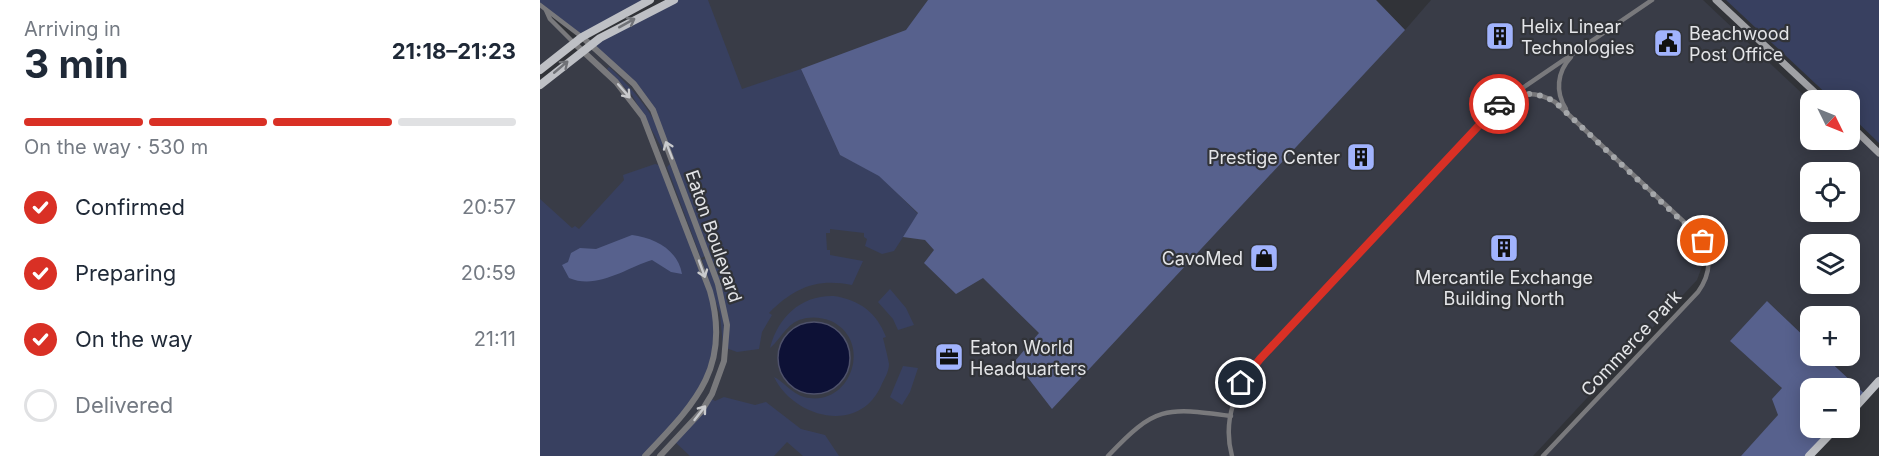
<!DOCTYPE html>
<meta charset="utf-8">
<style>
:root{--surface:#fff;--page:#f6f6f7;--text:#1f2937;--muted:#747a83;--line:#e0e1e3;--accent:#d93025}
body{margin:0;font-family:Inter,sans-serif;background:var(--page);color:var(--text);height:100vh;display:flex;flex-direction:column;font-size:22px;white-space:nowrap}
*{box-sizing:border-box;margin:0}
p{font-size:20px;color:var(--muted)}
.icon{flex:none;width:33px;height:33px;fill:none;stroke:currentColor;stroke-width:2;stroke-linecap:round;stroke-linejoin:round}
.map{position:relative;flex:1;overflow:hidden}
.panel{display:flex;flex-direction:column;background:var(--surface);width:540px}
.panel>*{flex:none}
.needle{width:39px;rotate:133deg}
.tools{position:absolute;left:1260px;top:90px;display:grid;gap:12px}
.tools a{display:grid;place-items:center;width:60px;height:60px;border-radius:12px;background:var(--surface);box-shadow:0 3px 15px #0003;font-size:30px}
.pin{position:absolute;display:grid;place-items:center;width:51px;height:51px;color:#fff;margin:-26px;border:3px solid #fff;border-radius:50%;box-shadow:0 2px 6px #0007}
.courier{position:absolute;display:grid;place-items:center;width:60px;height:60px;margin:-30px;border:4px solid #d93025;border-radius:50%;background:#fff;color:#222;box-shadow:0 2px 8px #0007}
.head em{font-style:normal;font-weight:700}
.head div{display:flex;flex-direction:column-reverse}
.head{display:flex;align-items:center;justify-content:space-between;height:102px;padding:0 24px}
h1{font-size:39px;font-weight:700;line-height:45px}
.bar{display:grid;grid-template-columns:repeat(4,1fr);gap:9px 6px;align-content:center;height:72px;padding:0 24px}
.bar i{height:8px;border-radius:4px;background:var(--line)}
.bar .selected{background:var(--accent)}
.bar p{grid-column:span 4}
ol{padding:0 24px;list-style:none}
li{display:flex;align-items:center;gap:18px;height:66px}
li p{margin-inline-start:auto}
li .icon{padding:6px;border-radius:50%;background:var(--accent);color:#fff;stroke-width:4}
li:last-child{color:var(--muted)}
li i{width:33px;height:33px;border:3px solid var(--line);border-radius:50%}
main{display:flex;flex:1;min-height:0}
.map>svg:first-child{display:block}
.built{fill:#393c47;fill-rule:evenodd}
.green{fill:#384060}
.forest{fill:#57618d}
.water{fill:#0d1136;stroke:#4e516b;stroke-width:1.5}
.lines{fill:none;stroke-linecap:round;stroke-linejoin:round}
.minor{stroke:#79797c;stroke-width:4.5}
.tertiary{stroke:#79797c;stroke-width:6}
.secondary{stroke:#a0a1a5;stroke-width:7}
.primary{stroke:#bec0c5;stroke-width:8}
.oneway{stroke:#707277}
.oneway2{stroke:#c9cacd}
.done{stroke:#a5a7aa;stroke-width:6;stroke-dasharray:0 10.8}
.route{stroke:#d93025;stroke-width:8}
.labels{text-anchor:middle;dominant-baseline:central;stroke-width:4.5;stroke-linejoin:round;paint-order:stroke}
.poi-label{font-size:18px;fill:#e4e5e8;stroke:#313338;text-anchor:start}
.street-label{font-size:18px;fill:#e4e5e8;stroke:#313338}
</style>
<main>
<section class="panel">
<div class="head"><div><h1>3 min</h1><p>Arriving in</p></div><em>21:18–21:23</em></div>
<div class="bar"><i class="selected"></i><i class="selected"></i><i class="selected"></i><i></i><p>On the way · 530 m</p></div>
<ol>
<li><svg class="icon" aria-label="check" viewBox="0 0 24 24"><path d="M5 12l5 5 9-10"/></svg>Confirmed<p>20:57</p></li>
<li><svg class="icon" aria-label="check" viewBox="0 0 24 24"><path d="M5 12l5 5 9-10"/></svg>Preparing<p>20:59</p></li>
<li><svg class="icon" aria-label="check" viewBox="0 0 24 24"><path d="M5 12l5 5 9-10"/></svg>On the way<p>21:11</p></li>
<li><i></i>Delivered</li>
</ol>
</section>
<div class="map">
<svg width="1339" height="456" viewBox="0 0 1339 456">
<rect width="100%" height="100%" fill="#313338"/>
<!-- built -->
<g class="built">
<path d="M134,0H836L865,30L891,0H1163L1270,101V140H1310V125L1339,153V381L1326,395L1284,356H1310V316H1270V342L1227,301L1242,388L1239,415L1201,456H1003L1158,292L1167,276V253L1157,280L993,456H0V85L22,66ZM1270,172H1310V212H1270ZM1270,244H1310V284H1270Z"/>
<path d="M0,5L10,19L34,43L0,70Z"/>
</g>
<!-- green -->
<g class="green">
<path d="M0,0H110L42,37L0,5Z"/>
<path d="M134,0H168L202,89L261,69L300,155L339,175L378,214L354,251L342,254L325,246L327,239L324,237V233L290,229V233H286L287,250H290V255L323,261L312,285C276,278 254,288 229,313L232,315L222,332L219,349L197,352L186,348L184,303L106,98L50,44Z"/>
<path d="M1186,0H1339V143L1310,115V100H1293Z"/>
<path d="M69,67C89,85 124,122 123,150L92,95L67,69Z"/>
<path d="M115,164L119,165C145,229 200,322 162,390C152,408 120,439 105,456H0V199L32,228L35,226L39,229L84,180L83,175Z"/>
<path d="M130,164L165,256L161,258L127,167Z"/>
<path d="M166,259C177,288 187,315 183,346L180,314L162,260Z"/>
<path d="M350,289L366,308L374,325L358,330L353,319L338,302Z"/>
<path d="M294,296C320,300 337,313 346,337L343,338C345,346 348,358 349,364C349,372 344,379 341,386C319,435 254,418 234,377C243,381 251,393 264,397C311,409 334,341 291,321C281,317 270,316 259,320C245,326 240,340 230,348C238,317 261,295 294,296Z"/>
<path d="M363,366L378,368L370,392L362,405L350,397Z"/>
<path d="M184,397L215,405L226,402L261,429L285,435L299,456H263L247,442L234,456H150L134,441L170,398L175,401Z"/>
</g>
<!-- forest -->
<g class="forest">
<path d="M388,0H836L865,30L512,409L475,361L499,333L443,278L416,294L384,263L394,250L385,240L363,237L378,213L339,176L300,155L261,69L366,30Z"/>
<path d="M92,235C115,238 138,250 142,274L131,272L112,260C86,268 57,290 29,278L22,265L28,262L31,253L40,248L56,249Z"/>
<path d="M1227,301L1270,342V356H1284L1326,395L1310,413V388H1270V428H1296L1269,456H1201L1238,415L1232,399L1242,388L1190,341Z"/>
</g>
<!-- water -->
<circle class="water" cx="274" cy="358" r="36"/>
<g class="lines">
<!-- minor -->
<g class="minor">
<path d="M0,5L42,37"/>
<path d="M6,10L10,19L34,43"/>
<path d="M970,98C986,91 1000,93 1015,102L1158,235C1173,253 1171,274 1158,292L1003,456"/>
<path d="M1026,109C1015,92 1017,72 1031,57"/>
<path d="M568,456C615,406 625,407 691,416"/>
<path d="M692,456C682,420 696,386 720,359L962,102L1112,0"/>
</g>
<!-- tertiary -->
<g class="tertiary">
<path d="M42,37L94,84L113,110L178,284L187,325L184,361L172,394L161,412L120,456"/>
<path d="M34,43L76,82L103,117L170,291C192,368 154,404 105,456"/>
</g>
<!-- secondary -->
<g class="secondary">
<path d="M1176,0L1283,100"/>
<path d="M1310,125L1339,153"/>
</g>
<!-- primary -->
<g class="primary">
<path d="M0,70L42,37L110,0"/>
<path d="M0,85L60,38L134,0"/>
<path d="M1310,413L1339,381"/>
<path d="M1269,456L1296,428"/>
</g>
</g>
<!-- one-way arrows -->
<defs><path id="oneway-shaft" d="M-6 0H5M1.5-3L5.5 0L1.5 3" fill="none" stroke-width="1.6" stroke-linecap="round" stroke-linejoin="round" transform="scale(1.5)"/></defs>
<g class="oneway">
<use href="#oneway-shaft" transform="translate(87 23) rotate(-29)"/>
<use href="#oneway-shaft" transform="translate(21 67) rotate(-40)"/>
</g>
<g class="oneway2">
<use href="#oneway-shaft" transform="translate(84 91) rotate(49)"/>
<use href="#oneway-shaft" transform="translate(129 150) rotate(-111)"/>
<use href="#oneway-shaft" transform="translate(162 269) rotate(70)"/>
<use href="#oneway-shaft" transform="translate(160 413) rotate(-52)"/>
</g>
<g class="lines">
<!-- done -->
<path class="done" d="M959,104C977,91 996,91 1015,102L1163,241"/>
<!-- route -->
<path class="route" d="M701,383L720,359L959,104"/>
</g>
<!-- icons -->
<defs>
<g id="building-square" transform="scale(1.5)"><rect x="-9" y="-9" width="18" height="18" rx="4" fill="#a1b3fd" stroke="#313338"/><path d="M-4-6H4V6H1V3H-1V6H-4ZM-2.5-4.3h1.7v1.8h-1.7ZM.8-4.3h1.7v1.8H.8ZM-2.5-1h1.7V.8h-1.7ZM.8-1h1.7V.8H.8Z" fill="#111"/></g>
<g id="civic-square" transform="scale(1.5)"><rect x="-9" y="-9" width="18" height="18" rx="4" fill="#a1b3fd" stroke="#313338"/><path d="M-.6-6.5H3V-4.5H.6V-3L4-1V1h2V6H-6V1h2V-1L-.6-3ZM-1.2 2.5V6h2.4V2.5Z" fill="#111"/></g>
<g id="shop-square" transform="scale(1.5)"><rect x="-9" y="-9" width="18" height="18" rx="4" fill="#a1b3fd" stroke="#313338"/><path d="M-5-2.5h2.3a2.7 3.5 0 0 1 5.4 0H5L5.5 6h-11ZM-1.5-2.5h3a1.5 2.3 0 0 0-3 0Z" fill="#111"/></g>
<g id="office-square" transform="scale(1.5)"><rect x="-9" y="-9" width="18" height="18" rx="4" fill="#a1b3fd" stroke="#313338"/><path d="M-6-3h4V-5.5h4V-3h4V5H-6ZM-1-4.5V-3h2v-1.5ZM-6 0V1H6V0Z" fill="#111"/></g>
</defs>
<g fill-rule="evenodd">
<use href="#building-square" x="960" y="36"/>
<use href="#civic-square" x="1128" y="43"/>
<use href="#building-square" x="821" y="157"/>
<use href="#building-square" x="964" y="248"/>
<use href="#shop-square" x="724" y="258"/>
<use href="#office-square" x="409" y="357"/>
</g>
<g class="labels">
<!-- poi labels -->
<g class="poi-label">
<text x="981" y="26">Helix Linear<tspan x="981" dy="21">Technologies</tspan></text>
<text x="1149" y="33">Beachwood<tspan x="1149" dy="21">Post Office</tspan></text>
<text x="800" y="157" text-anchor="end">Prestige Center</text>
<text x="703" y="258" text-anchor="end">CavoMed</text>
<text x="964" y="277" text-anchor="middle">Mercantile Exchange<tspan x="964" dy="21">Building North</tspan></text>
<text x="430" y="347">Eaton World<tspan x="430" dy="21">Headquarters</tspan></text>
</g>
<!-- street labels -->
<g class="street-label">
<text transform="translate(174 236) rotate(71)">Eaton Boulevard</text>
<text transform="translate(1091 343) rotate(-47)">Commerce Park</text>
</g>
</g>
</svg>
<div class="tools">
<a><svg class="needle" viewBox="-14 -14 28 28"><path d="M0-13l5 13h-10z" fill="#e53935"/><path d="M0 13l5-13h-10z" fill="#747a83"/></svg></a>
<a><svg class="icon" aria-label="locate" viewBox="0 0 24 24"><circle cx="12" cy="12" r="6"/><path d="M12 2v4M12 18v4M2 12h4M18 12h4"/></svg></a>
<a><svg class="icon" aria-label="layers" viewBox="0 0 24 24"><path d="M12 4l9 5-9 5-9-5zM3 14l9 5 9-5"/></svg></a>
<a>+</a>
<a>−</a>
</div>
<div class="pin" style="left:1163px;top:241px;background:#ea580c"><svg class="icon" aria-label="bag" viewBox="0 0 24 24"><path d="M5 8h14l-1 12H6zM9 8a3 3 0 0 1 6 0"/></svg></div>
<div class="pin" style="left:701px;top:383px;background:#1f2937"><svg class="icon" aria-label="home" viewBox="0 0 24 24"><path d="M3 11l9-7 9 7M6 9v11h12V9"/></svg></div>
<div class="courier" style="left:959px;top:104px"><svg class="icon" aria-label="car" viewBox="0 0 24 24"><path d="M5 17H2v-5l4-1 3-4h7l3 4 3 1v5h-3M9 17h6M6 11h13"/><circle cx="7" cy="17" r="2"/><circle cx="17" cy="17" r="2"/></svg></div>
</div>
</main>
